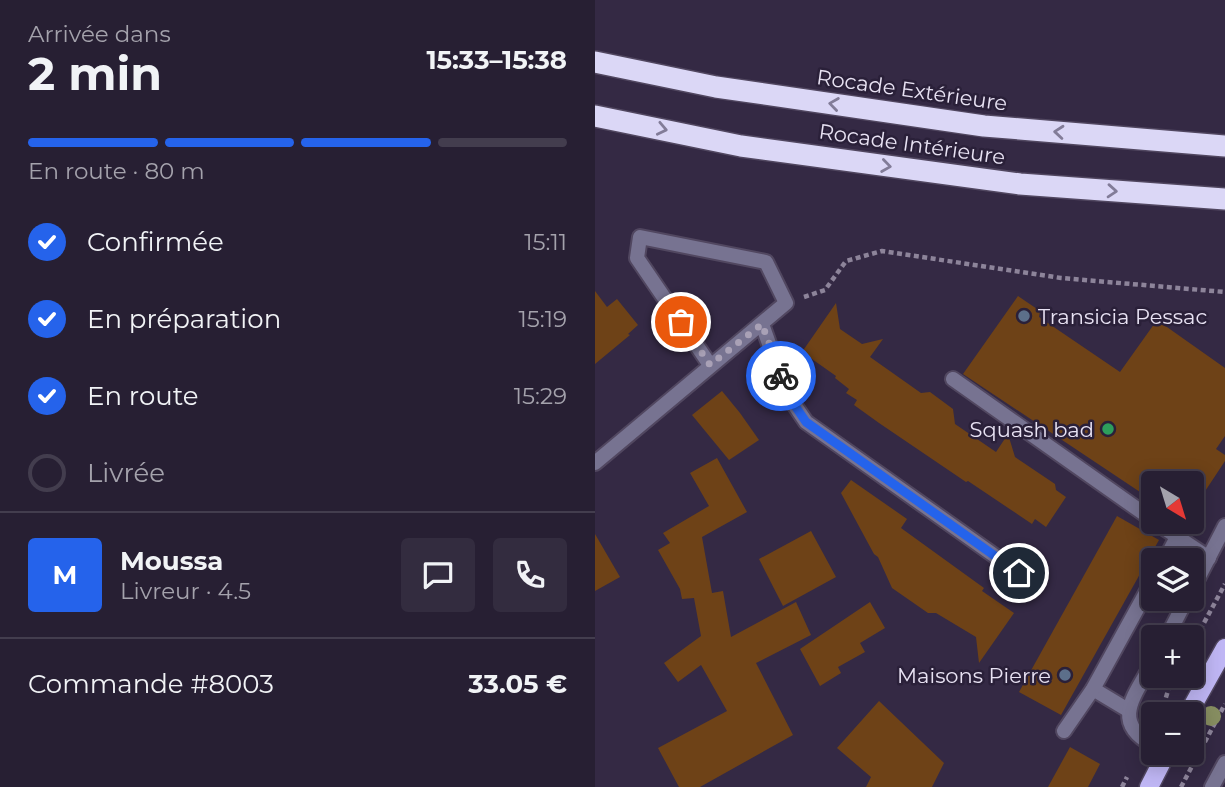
<!DOCTYPE html>
<html lang="fr">
<meta charset="utf-8">
<style>
:root{--surface:#271f33;--page:#332c3f;--text:#f1f3f6;--muted:#a4a2ac;--line:#433d4e;--accent:#2563eb}
body{margin:0;font-family:Montserrat,sans-serif;background:var(--page);color:var(--text);height:100vh;display:flex;flex-direction:column;font-size:26px;white-space:nowrap}
*{box-sizing:border-box;margin:0}
p{font-size:23px;color:var(--muted)}
.icon{flex:none;width:38px;height:38px;fill:none;stroke:currentColor;stroke-width:2;stroke-linecap:round;stroke-linejoin:round}
.map{position:relative;flex:1;overflow:hidden}
.panel{display:flex;flex-direction:column;background:var(--surface);width:595px}
.panel>*{flex:none}
.needle{width:46px;rotate:142deg}
.controls{position:absolute;left:546px;top:471px;display:grid;gap:14px}
.controls a{display:grid;place-items:center;width:63px;height:63px;border-radius:7px;background:var(--surface);box-shadow:0 4px 18px #0003,0 0 0 2px var(--line);font-size:35px}
.pin{position:absolute;display:grid;place-items:center;width:60px;height:60px;color:#fff;margin:-30px;border:4px solid #fff;border-radius:50%;box-shadow:0 2px 7px #0007}
.courier{position:absolute;display:grid;place-items:center;width:70px;height:70px;margin:-35px;border:5px solid #2563eb;border-radius:50%;background:#fff;color:#222;box-shadow:0 2px 9px #0007}
.headline em{font-style:normal;font-weight:700}
.headline div{display:flex;flex-direction:column-reverse}
.headline{display:flex;align-items:center;justify-content:space-between;height:119px;padding:0 28px}
h1{font-size:46px;font-weight:700;line-height:52px}
.bar{display:grid;grid-template-columns:repeat(4,1fr);gap:10px 7px;align-content:center;height:84px;padding:0 28px}
.bar i{height:9px;border-radius:5px;background:var(--line)}
.bar .current{background:var(--accent)}
.bar p{grid-column:span 4}
.line{display:flex;align-items:center;gap:18px;padding:0 28px;border-top:2px solid var(--line)}
.line div{flex:1}
.round{display:grid;place-items:center;flex:none;width:74px;height:74px;border-radius:7px;background:var(--page)}
ol{padding:0 28px;list-style:none}
li{display:flex;align-items:center;gap:21px;height:77px}
li p{margin-inline-start:auto}
li .icon{padding:7px;border-radius:50%;background:var(--accent);color:#fff;stroke-width:4}
li:last-child{color:var(--muted)}
li i{width:38px;height:38px;border:4px solid var(--line);border-radius:50%}
main{display:flex;flex:1;min-height:0}
.map>svg:first-child{display:block}
.building{fill:#6e4217}
.lines{fill:none;stroke-linecap:round;stroke-linejoin:round}
.lane-casing{stroke:#514760;stroke-width:18}
.street-casing{stroke:#514760;stroke-width:18}
.primary-casing{stroke:#514760;stroke-width:21}
.highway-casing{stroke:#514760;stroke-width:24}
.path{stroke:#8d849a;stroke-width:4.5;stroke-dasharray:5 3.5;stroke-linecap:butt}
.lane{stroke:#777391;stroke-width:14}
.street{stroke:#777391;stroke-width:14}
.primary{stroke:#bfb6f4;stroke-width:18}
.highway{stroke:#dbd7f6;stroke-width:21}
.tree{fill:#878e61}
.oneway{stroke:#827c98}
.done{stroke:#a9a1b6;stroke-width:7;stroke-dasharray:0 12.6}
.route{stroke:#2563eb;stroke-width:9}
.service-dot{fill:#5c6f8a;stroke:#2a2039;stroke-width:2.5}
.leisure-dot{fill:#2e9e5b;stroke:#2a2039;stroke-width:2.5}
.labels{text-anchor:middle;dominant-baseline:central;stroke-width:5;stroke-linejoin:round;paint-order:stroke}
.street-label{font-size:21px;fill:#e8e2f3;stroke:#2a2039}
.poi-label{font-size:21px;fill:#e8e2f3;stroke:#2a2039;text-anchor:end}
</style>
<main>
<section class="panel">
<div class="headline"><div><h1>2 min</h1><p>Arrivée dans</p></div><em>15:33–15:38</em></div>
<div class="bar"><i class="current"></i><i class="current"></i><i class="current"></i><i></i><p>En route · 80 m</p></div>
<ol>
<li><svg class="icon" aria-label="check" viewBox="0 0 24 24"><path d="M5 12l5 5 9-10"/></svg>Confirmée<p>15:11</p></li>
<li><svg class="icon" aria-label="check" viewBox="0 0 24 24"><path d="M5 12l5 5 9-10"/></svg>En préparation<p>15:19</p></li>
<li><svg class="icon" aria-label="check" viewBox="0 0 24 24"><path d="M5 12l5 5 9-10"/></svg>En route<p>15:29</p></li>
<li><i></i>Livrée</li>
</ol>
<div class="line" style="height:126px"><b class="round" style="background:var(--accent);color:#fff">M</b><div><b>Moussa</b><p>Livreur · 4.5</p></div><a class="round"><svg class="icon" aria-label="chat" viewBox="0 0 24 24"><path d="M4 5h16v11H9l-5 4z"/></svg></a><a class="round"><svg class="icon" aria-label="phone" viewBox="0 0 24 24"><path d="M5 4h4l2 5-3 2q2 4 5 5l2-3 5 2v4C11 20 4 13 5 4z"/></svg></a></div>
<div class="line" style="height:91px"><div>Commande #8003</div><b>33.05 €</b></div>
</section>
<div class="map">
<svg width="630" height="787" viewBox="0 0 630 787">
<rect width="100%" height="100%" fill="#342944"/>
<!-- building -->
<g class="building">
<path d="M0,291L12,307L22,299L43,325L33,334L35,335L0,364Z"/>
<path d="M423,296L445,311L444,317L525,372L562,320L630,368V436L621,449L630,455V461L597,511V483H577L559,471L545,492L368,374Z"/>
<path d="M241,303L245,329L267,344L288,339L275,357L326,393L335,392L358,409L360,424L401,452L413,434L420,457L460,484L461,490L471,497L451,527L440,519L437,524L373,481L371,482L284,423L259,405L262,400L251,393L254,389L240,378L241,376L207,352Z"/>
<path d="M127,391L145,413L164,440L134,460L97,415Z"/>
<path d="M122,458L152,512L107,537L117,593L128,591L136,637L201,602L216,635L161,663L198,735L105,787H84L63,748L132,711L106,665L83,682L69,663L106,636L99,598L87,599L85,589L63,550L75,543L68,533L114,506L95,473Z"/>
<path d="M256,480L312,519L306,528L389,588L387,591L419,613L384,663L381,637L341,613H333L297,588L283,557L279,554L273,543L246,493Z"/>
<path d="M522,516L564,540L466,715L424,692Z"/>
<path d="M216,531L241,577L188,606L164,559Z"/>
<path d="M0,534L25,577L0,591Z"/>
<path d="M275,602L290,628L265,643L270,652L243,667L246,673L225,686L205,649Z"/>
<path d="M284,701L349,763L337,787H271L276,777L242,748Z"/>
<path d="M475,747L505,764L493,787H453Z"/>
</g>
<g class="lines">
<!-- lane casing -->
<g class="lane-casing">
<g id="lane">
<path d="M570,560L582,537"/>
<path d="M498,689L533,710"/>
<path d="M469,731L498,689L558,580"/>
</g>
</g>
<!-- street casing -->
<g class="street-casing">
<g id="street">
<path d="M167,324L192,394L211,422L424,573"/>
<path d="M358,379L558,520"/>
<path d="M0,463L191,303L171,262L45,237L42,258L115,365"/>
<path d="M560,522L614,558"/>
<path d="M597,590L630,526"/>
<path d="M572,637L592,598"/>
<path d="M558,662C541,694 514,722 558,745"/>
<path d="M617,787L630,763"/>
</g>
</g>
<!-- primary casing -->
<g class="primary-casing">
<g id="primary">
<path d="M593,714L630,648"/>
<path d="M554,787L572,752"/>
</g>
</g>
<!-- highway casing -->
<g class="highway-casing">
<g id="highway">
<path d="M0,62L121,87L389,126L630,146"/>
<path d="M0,116L146,146L425,184L630,199"/>
</g>
</g>
<!-- path -->
<g class="path">
<path d="M209,297L230,290L251,261L287,251L466,278L630,292"/>
<path d="M597,645L630,584"/>
<path d="M566,714L575,684L580,676"/>
<path d="M527,787L532,777"/>
<path d="M586,787L630,704"/>
</g>
<!-- lane -->
<use href="#lane" class="lane"/>
<!-- street -->
<use href="#street" class="street"/>
<!-- primary -->
<use href="#primary" class="primary"/>
<!-- highway -->
<use href="#highway" class="highway"/>
</g>
<!-- trees -->
<circle class="tree" cx="616" cy="716" r="10"/>
<!-- one-way arrows -->
<defs><path id="oneway-chevron" d="M-2-3.5L2.5 0L-2 3.5" fill="none" stroke-width="1.6" stroke-linecap="round" stroke-linejoin="round" transform="scale(1.75)"/></defs>
<g class="oneway">
<use href="#oneway-chevron" transform="translate(239 104) rotate(-172)"/>
<use href="#oneway-chevron" transform="translate(67 129) rotate(12)"/>
<use href="#oneway-chevron" transform="translate(464 132) rotate(-175)"/>
<use href="#oneway-chevron" transform="translate(291 166) rotate(8)"/>
<use href="#oneway-chevron" transform="translate(517 191) rotate(4)"/>
</g>
<g class="lines">
<!-- done -->
<path class="done" d="M86,322L115,365L167,324L186,376"/>
<!-- route -->
<path class="route" d="M186,376L192,394L211,422L424,573"/>
</g>
<!-- markers -->
<g class="service-dot">
<circle cx="429" cy="316" r="7"/>
<circle cx="470" cy="675" r="7"/>
</g>
<circle class="leisure-dot" cx="513" cy="429" r="7"/>
<g class="labels">
<!-- street labels -->
<g class="street-label">
<text transform="translate(317 90) rotate(8)">Rocade Extérieure</text>
<text transform="translate(317 144) rotate(8)">Rocade Intérieure</text>
</g>
<!-- poi labels -->
<g class="poi-label">
<text x="443" y="316" text-anchor="start">Transicia Pessac</text>
<text x="499" y="429">Squash bad</text>
<text x="456" y="675">Maisons Pierre</text>
</g>
</g>
</svg>
<div class="controls">
<a><svg class="needle" viewBox="-14 -14 28 28"><path d="M0-13l5 13h-10z" fill="#e53935"/><path d="M0 13l5-13h-10z" fill="#a4a2ac"/></svg></a>
<a><svg class="icon" aria-label="layers" viewBox="0 0 24 24"><path d="M12 4l9 5-9 5-9-5zM3 14l9 5 9-5"/></svg></a>
<a>+</a>
<a>−</a>
</div>
<div class="pin" style="left:86px;top:322px;background:#ea580c"><svg class="icon" aria-label="bag" viewBox="0 0 24 24"><path d="M5 8h14l-1 12H6zM9 8a3 3 0 0 1 6 0"/></svg></div>
<div class="pin" style="left:424px;top:573px;background:#1f2937"><svg class="icon" aria-label="home" viewBox="0 0 24 24"><path d="M3 11l9-7 9 7M6 9v11h12V9"/></svg></div>
<div class="courier" style="left:186px;top:376px"><svg class="icon" aria-label="bike" viewBox="0 0 24 24"><circle cx="6" cy="16" r="4"/><circle cx="18" cy="16" r="4"/><path d="M6 16l4-8h5l3 8M10 8l3 8H6M13 5h3"/></svg></div>
</div>
</main>
